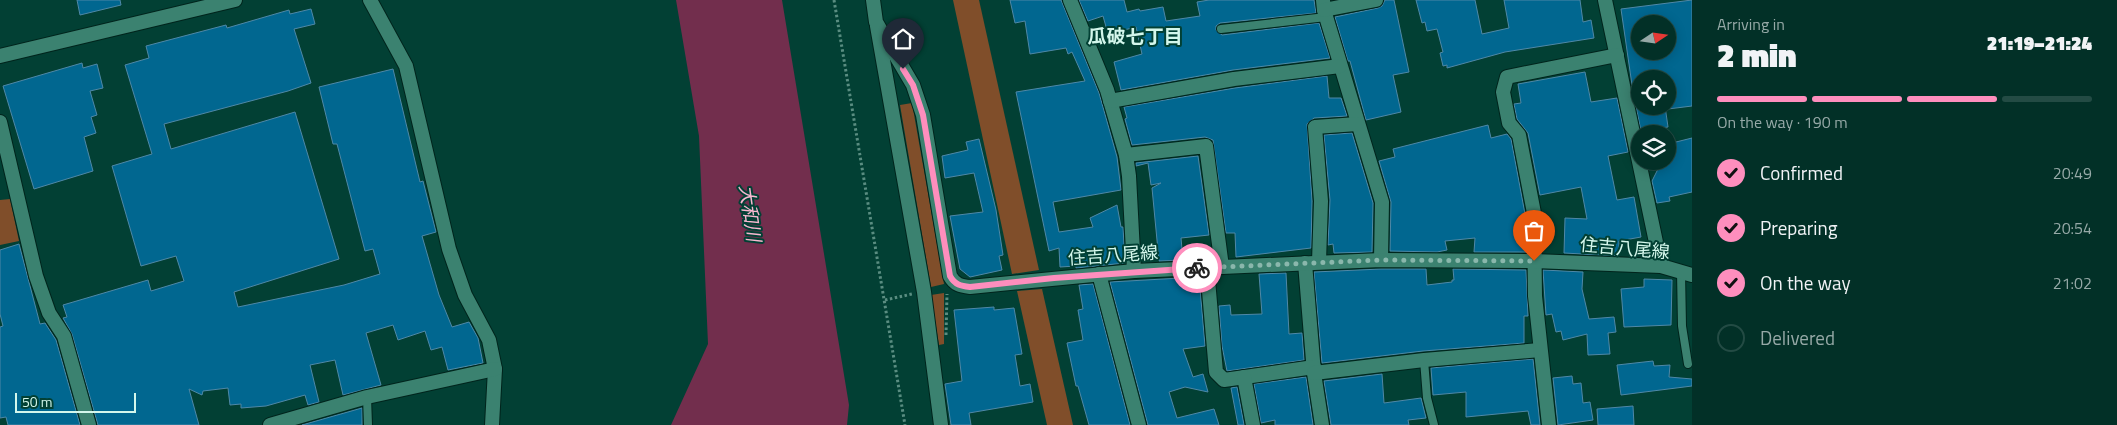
<!DOCTYPE html>
<meta charset="utf-8">
<style>
:root{--surface:#023027;--page:#103c33;--text:#f1f3f6;--muted:#96a9a7;--line:#234b44;--accent:#fe8ebd}
body{margin:0;font-family:"Titillium Web","Noto Sans JP",sans-serif;background:var(--page);color:var(--text);height:100vh;display:flex;flex-direction:column;font-size:19px;white-space:nowrap}
*{box-sizing:border-box;margin:0}
p{font-size:16px;color:var(--muted)}
.icon{flex:none;width:28px;height:28px;fill:none;stroke:currentColor;stroke-width:2;stroke-linecap:round;stroke-linejoin:round}
.map{position:relative;flex:1;overflow:hidden}
.details{display:flex;flex-direction:column;background:var(--surface);width:425px}
.details>*{flex:none}
.needle{width:32px;rotate:77deg}
.controls{position:absolute;left:1631px;top:15px;display:grid;gap:10px}
.controls a{display:grid;place-items:center;width:45px;height:45px;border-radius:50%;background:var(--surface);box-shadow:0 2px 12px #0003,0 0 0 1px var(--line);font-size:25px}
.scale{position:absolute;left:15px;bottom:12px;width:121px;box-sizing:border-box;padding-left:5px;border:2px solid #d4f7ec;border-top:0;font-size:14px;line-height:18px;white-space:nowrap;color:#d4f7ec;-webkit-text-stroke:4px #024034;paint-order:stroke}
.pin{position:absolute;display:grid;place-items:center;width:42px;height:42px;color:#fff;margin:-51px -21px;border-radius:50% 50% 50% 0;rotate:-45deg;box-shadow:0 0 5px #0007}
.pin .icon{rotate:45deg}
.courier{position:absolute;display:grid;place-items:center;width:50px;height:50px;margin:-25px;border:4px solid #fe8ebd;border-radius:50%;background:#fff;color:#222;box-shadow:0 1px 6px #0007}
.overview em{font-style:normal;font-weight:800}
.overview div{display:flex;flex-direction:column-reverse}
.overview{display:flex;align-items:center;justify-content:space-between;height:85px;padding:0 25px}
h1{font-size:32px;font-weight:800;line-height:38px}
.bar{display:grid;grid-template-columns:repeat(4,1fr);gap:8px 5px;align-content:center;height:60px;padding:0 25px}
.bar i{height:6px;border-radius:4px;background:var(--line)}
.bar .selected{background:var(--accent)}
.bar p{grid-column:span 4}
ol{padding:0 25px;list-style:none}
li{display:flex;align-items:center;gap:15px;height:55px}
li p{margin-inline-start:auto}
li .icon{padding:5px;border-radius:50%;background:var(--accent);color:#111;stroke-width:4}
li:last-child{color:var(--muted)}
li i{width:28px;height:28px;border:2px solid var(--line);border-radius:50%}
main{display:flex;flex:1;min-height:0}
.map>svg:first-child{display:block}
.green{fill:#804e2a}
.water{fill:#722e4d}
.building{fill:#016790;stroke:#4f88a7;fill-rule:evenodd}
.lines{fill:none;stroke-linecap:round;stroke-linejoin:round}
.service-casing{stroke:#00241c;stroke-width:10}
.minor-casing{stroke:#00241c;stroke-width:16}
.secondary-casing{stroke:#00241c;stroke-width:16}
.path{stroke:#5a8d81;stroke-width:3;stroke-dasharray:2.5 2.5;stroke-linecap:butt}
.service{stroke:#3b8270;stroke-width:8}
.minor{stroke:#3b8270;stroke-width:14}
.secondary{stroke:#3b8270;stroke-width:14}
.done{stroke:#8ab7ac;stroke-width:5;stroke-dasharray:0 9}
.route{stroke:#fe8ebd;stroke-width:6}
.labels{text-anchor:middle;dominant-baseline:central;stroke-width:4;stroke-linejoin:round;paint-order:stroke}
.street-label{font-size:18px;fill:#d4f7ec;stroke:#024034}
.neighbourhood-label{font-size:19px;font-weight:bold;fill:#d4f7ec;stroke:#024034}
.water-label{font-size:19px;font-style:italic;fill:#f8b8d0;stroke:#024034}
</style>
<main>
<div class="map">
<svg width="1692" height="425" viewBox="0 0 1692 425">
<rect width="100%" height="100%" fill="#024034"/>
<!-- green -->
<g class="green">
<path d="M953,0H979L1039,270L1012,274Z"/>
<path d="M912,103L944,284L931,287L900,105Z"/>
<path d="M10,199L19,241L0,245V200Z"/>
<path d="M1042,289L1073,425H1047L1017,291Z"/>
<path d="M944,293V344L939,345L931,295Z"/>
</g>
<!-- water -->
<path class="water" d="M676,0H782L849,405L847,425H671L708,344L699,136Z"/>
<!-- building -->
<g class="building">
<path d="M77,0H120L121,5L80,15Z"/>
<path d="M1010,0H1061L1099,93L1117,157L1121,190L1053,202L1059,232L1093,227L1090,218L1117,205L1121,227H1123L1125,263L1076,268V266L1060,267L1059,248L1049,251L1016,92L1085,81L1072,52L1068,54L1066,48L1030,54L1025,21L1015,23Z"/>
<path d="M1079,0H1124L1127,12L1139,9L1140,11L1163,7L1166,21L1200,16L1197,2L1209,0H1314L1316,13L1220,23L1216,26V30L1222,35L1319,23L1330,58L1233,70L1121,90L1114,62L1142,54L1136,27L1108,34L1103,16L1088,21Z"/>
<path d="M1385,0H1394L1409,72L1393,75L1401,112L1366,120L1350,61H1348L1335,17L1378,8L1382,6Z"/>
<path d="M1416,0H1475L1482,34L1509,28L1504,0H1580L1583,22L1591,20L1594,38L1505,52L1447,68V65L1443,66L1440,53L1443,52L1437,29L1427,31L1425,22L1422,23Z"/>
<path d="M1692,0V106L1668,109V79H1665L1664,74L1640,77V84L1632,85L1621,9ZM1640,24H1668V51H1640Z"/>
<path d="M311,9L315,24L294,29L311,83L288,91L164,124L171,149L295,112L339,259L234,292L238,307L344,285L380,274L373,249L365,251L337,144H333L319,87L393,69L420,182L423,181L436,232L422,236L439,295L452,327L469,322L478,338L483,363L448,370L442,347L431,350L425,331L398,340L393,325L366,333L381,385L343,395L335,360L310,365L319,402L308,405L305,395L266,406L241,408V404L230,405L228,388L203,391L202,395L189,389L199,425H98L72,334L63,318L67,317L63,305L148,280L151,291L184,281L176,256L141,266L112,166L152,154L125,65L149,58L146,46L226,25L227,28L289,10L290,14Z"/>
<path d="M82,63L83,68L97,64L103,88L90,91L97,115L91,117L96,133L84,137L93,171L34,189L3,86Z"/>
<path d="M1585,72L1591,102L1617,98L1628,152L1608,156L1617,200L1634,197L1641,237L1619,241V256L1564,253L1565,218L1587,219L1581,187L1540,195L1528,133L1517,119L1514,104L1521,103L1518,84Z"/>
<path d="M1327,76L1329,98H1341L1347,116L1314,118L1307,124L1312,201L1311,248L1236,257L1235,233H1226L1213,140L1205,137L1132,145L1125,119L1127,118L1124,107L1235,88Z"/>
<path d="M1640,95V106H1665L1668,127L1641,131L1634,96Z"/>
<path d="M1488,125L1491,138L1507,134L1511,139L1525,214L1526,252H1474L1475,238L1445,241L1447,250L1437,252L1390,251L1391,202L1379,161L1395,157L1393,149Z"/>
<path d="M1352,133L1373,203L1372,252L1334,253L1333,244L1328,245L1330,200L1324,135Z"/>
<path d="M1692,138V192L1669,197L1670,201L1657,203L1652,181L1662,161H1668V144Z"/>
<path d="M979,139L996,210L1003,255L999,256L1002,270L970,277L960,269L950,216L983,212L974,173L945,178L942,156L968,150L966,142Z"/>
<path d="M1198,156L1209,235L1181,238L1183,260L1159,261L1152,188L1161,183L1151,185L1148,163L1136,166V163Z"/>
<path d="M19,244L40,324L45,323L56,340L80,425H8L6,417L0,418V327L3,326L0,314V250Z"/>
<path d="M1381,269H1426L1427,285L1452,282V280H1454L1453,269L1526,270L1528,316H1524V343L1423,351L1322,363L1314,272Z"/>
<path d="M1543,270L1583,272L1582,289L1589,319L1614,317L1616,332L1608,333L1610,354L1588,355L1587,334L1563,340L1561,331L1556,332L1552,314L1546,315Z"/>
<path d="M1286,273L1289,334L1302,333L1304,360L1227,371L1222,346L1219,306L1230,305L1231,315L1262,314L1259,274Z"/>
<path d="M1199,277L1205,346L1183,349L1193,377L1203,374L1208,392L1185,387L1169,392L1177,418L1214,409L1219,425H1148L1110,282Z"/>
<path d="M1644,279L1672,280L1671,325L1624,327L1621,289L1644,287Z"/>
<path d="M1093,284L1130,425H1089L1078,386H1076L1067,343L1083,340L1078,310L1083,309L1079,285Z"/>
<path d="M994,307V310L1014,308L1022,354L1015,355L1020,386L1030,384L1033,402L969,413L971,425H951L945,384L962,381L954,310Z"/>
<path d="M1533,359L1540,425H1531L1528,411L1466,417V392L1433,395L1431,368Z"/>
<path d="M1653,361L1654,366L1670,365L1669,377L1692,379V386L1621,395L1617,365Z"/>
<path d="M1382,374L1384,403L1421,398L1426,418L1408,420L1409,425H1331L1324,381Z"/>
<path d="M1572,376L1573,384L1581,383L1583,403L1590,402L1593,420L1558,425L1553,378Z"/>
<path d="M1306,377L1313,425H1275V420L1261,423L1254,384Z"/>
<path d="M1237,387L1244,425H1238L1231,388Z"/>
<path d="M1633,406L1634,425H1598L1597,409Z"/>
<path d="M362,408V425H302Z"/>
</g>
<g class="lines">
<!-- service casing -->
<g class="service-casing">
<g id="service">
<path d="M1221,29L1326,17"/>
<path d="M1681,272L1682,326L1688,364"/>
<path d="M1424,360L1427,398L1434,425"/>
<path d="M367,397L368,425"/>
</g>
</g>
<!-- minor casing -->
<g class="minor-casing">
<g id="minor">
<path d="M370,0L406,66L449,249L465,295L489,340L495,369L492,425"/>
<path d="M1070,0L1107,90L1126,155L1129,176L1134,271"/>
<path d="M1323,0L1324,10L1382,202L1381,260"/>
<path d="M1605,0L1661,266"/>
<path d="M1324,10L1376,0"/>
<path d="M877,26L924,292L941,425"/>
<path d="M1110,101L1234,79L1340,66"/>
<path d="M0,122L36,276L49,313L64,336L89,425"/>
<path d="M1126,155L1206,146L1222,267"/>
<path d="M1319,262L1321,201L1315,127L1357,124"/>
<path d="M1305,263L1314,373L1322,425"/>
<path d="M1207,268L1216,372L1224,380L1314,367"/>
<path d="M1099,274L1139,425"/>
<path d="M1314,373L1424,360L1540,350"/>
<path d="M1244,377L1253,425"/>
<path d="M270,425L367,397L495,369"/>
<path d="M1549,425L1535,296L1534,213L1519,135L1509,123L1503,92L1507,77L1617,55"/>
</g>
</g>
<!-- secondary casing -->
<g class="secondary-casing">
<g id="secondary">
<path d="M873,0L876,22L913,85L923,115L950,276C955,285 961,286 970,287L1134,271L1381,260L1534,261L1661,266L1692,275"/>
<path d="M0,56L235,0"/>
</g>
</g>
<!-- path -->
<g class="path">
<path d="M834,0L905,425"/>
<path d="M885,300L912,294"/>
<path d="M946,335L947,294"/>
</g>
<!-- service -->
<use href="#service" class="service"/>
<!-- minor -->
<use href="#minor" class="minor"/>
<!-- secondary -->
<use href="#secondary" class="secondary"/>
</g>
<g class="lines">
<!-- done -->
<path class="done" d="M1197,268L1381,260L1534,261"/>
<!-- route -->
<path class="route" d="M903,69L913,85L923,115L950,276C955,285 961,286 970,287L1054,278L1197,268"/>
</g>
<g class="labels">
<!-- street labels -->
<g class="street-label">
<text transform="translate(1625 248) rotate(5)">住吉八尾線</text>
<text transform="translate(1113 255) rotate(-4)">住吉八尾線</text>
</g>
<!-- neighbourhood labels -->
<g class="neighbourhood-label">
<text x="1135" y="35">瓜破七丁目</text>
</g>
<!-- water labels -->
<g class="water-label">
<text transform="translate(751 213) rotate(82)">大和川</text>
</g>
</g>
</svg>
<div class="controls">
<a><svg class="needle" viewBox="-14 -14 28 28"><path d="M0-13l5 13h-10z" fill="#e53935"/><path d="M0 13l5-13h-10z" fill="#96a9a7"/></svg></a>
<a><svg class="icon" aria-label="locate" viewBox="0 0 24 24"><circle cx="12" cy="12" r="6"/><path d="M12 2v4M12 18v4M2 12h4M18 12h4"/></svg></a>
<a><svg class="icon" aria-label="layers" viewBox="0 0 24 24"><path d="M12 4l9 5-9 5-9-5zM3 14l9 5 9-5"/></svg></a>
</div>
<div class="scale">50 m</div>
<div class="pin" style="left:1534px;top:261px;background:#ea580c"><svg class="icon" aria-label="bag" viewBox="0 0 24 24"><path d="M5 8h14l-1 12H6zM9 8a3 3 0 0 1 6 0"/></svg></div>
<div class="pin" style="left:903px;top:69px;background:#1f2937"><svg class="icon" aria-label="home" viewBox="0 0 24 24"><path d="M3 11l9-7 9 7M6 9v11h12V9"/></svg></div>
<div class="courier" style="left:1197px;top:268px"><svg class="icon" aria-label="bike" viewBox="0 0 24 24"><circle cx="6" cy="16" r="4"/><circle cx="18" cy="16" r="4"/><path d="M6 16l4-8h5l3 8M10 8l3 8H6M13 5h3"/></svg></div>
</div>
<section class="details">
<div class="overview"><div><h1>2 min</h1><p>Arriving in</p></div><em>21:19–21:24</em></div>
<div class="bar"><i class="selected"></i><i class="selected"></i><i class="selected"></i><i></i><p>On the way · 190 m</p></div>
<ol>
<li><svg class="icon" aria-label="check" viewBox="0 0 24 24"><path d="M5 12l5 5 9-10"/></svg>Confirmed<p>20:49</p></li>
<li><svg class="icon" aria-label="check" viewBox="0 0 24 24"><path d="M5 12l5 5 9-10"/></svg>Preparing<p>20:54</p></li>
<li><svg class="icon" aria-label="check" viewBox="0 0 24 24"><path d="M5 12l5 5 9-10"/></svg>On the way<p>21:02</p></li>
<li><i></i>Delivered</li>
</ol>
</section>
</main>
